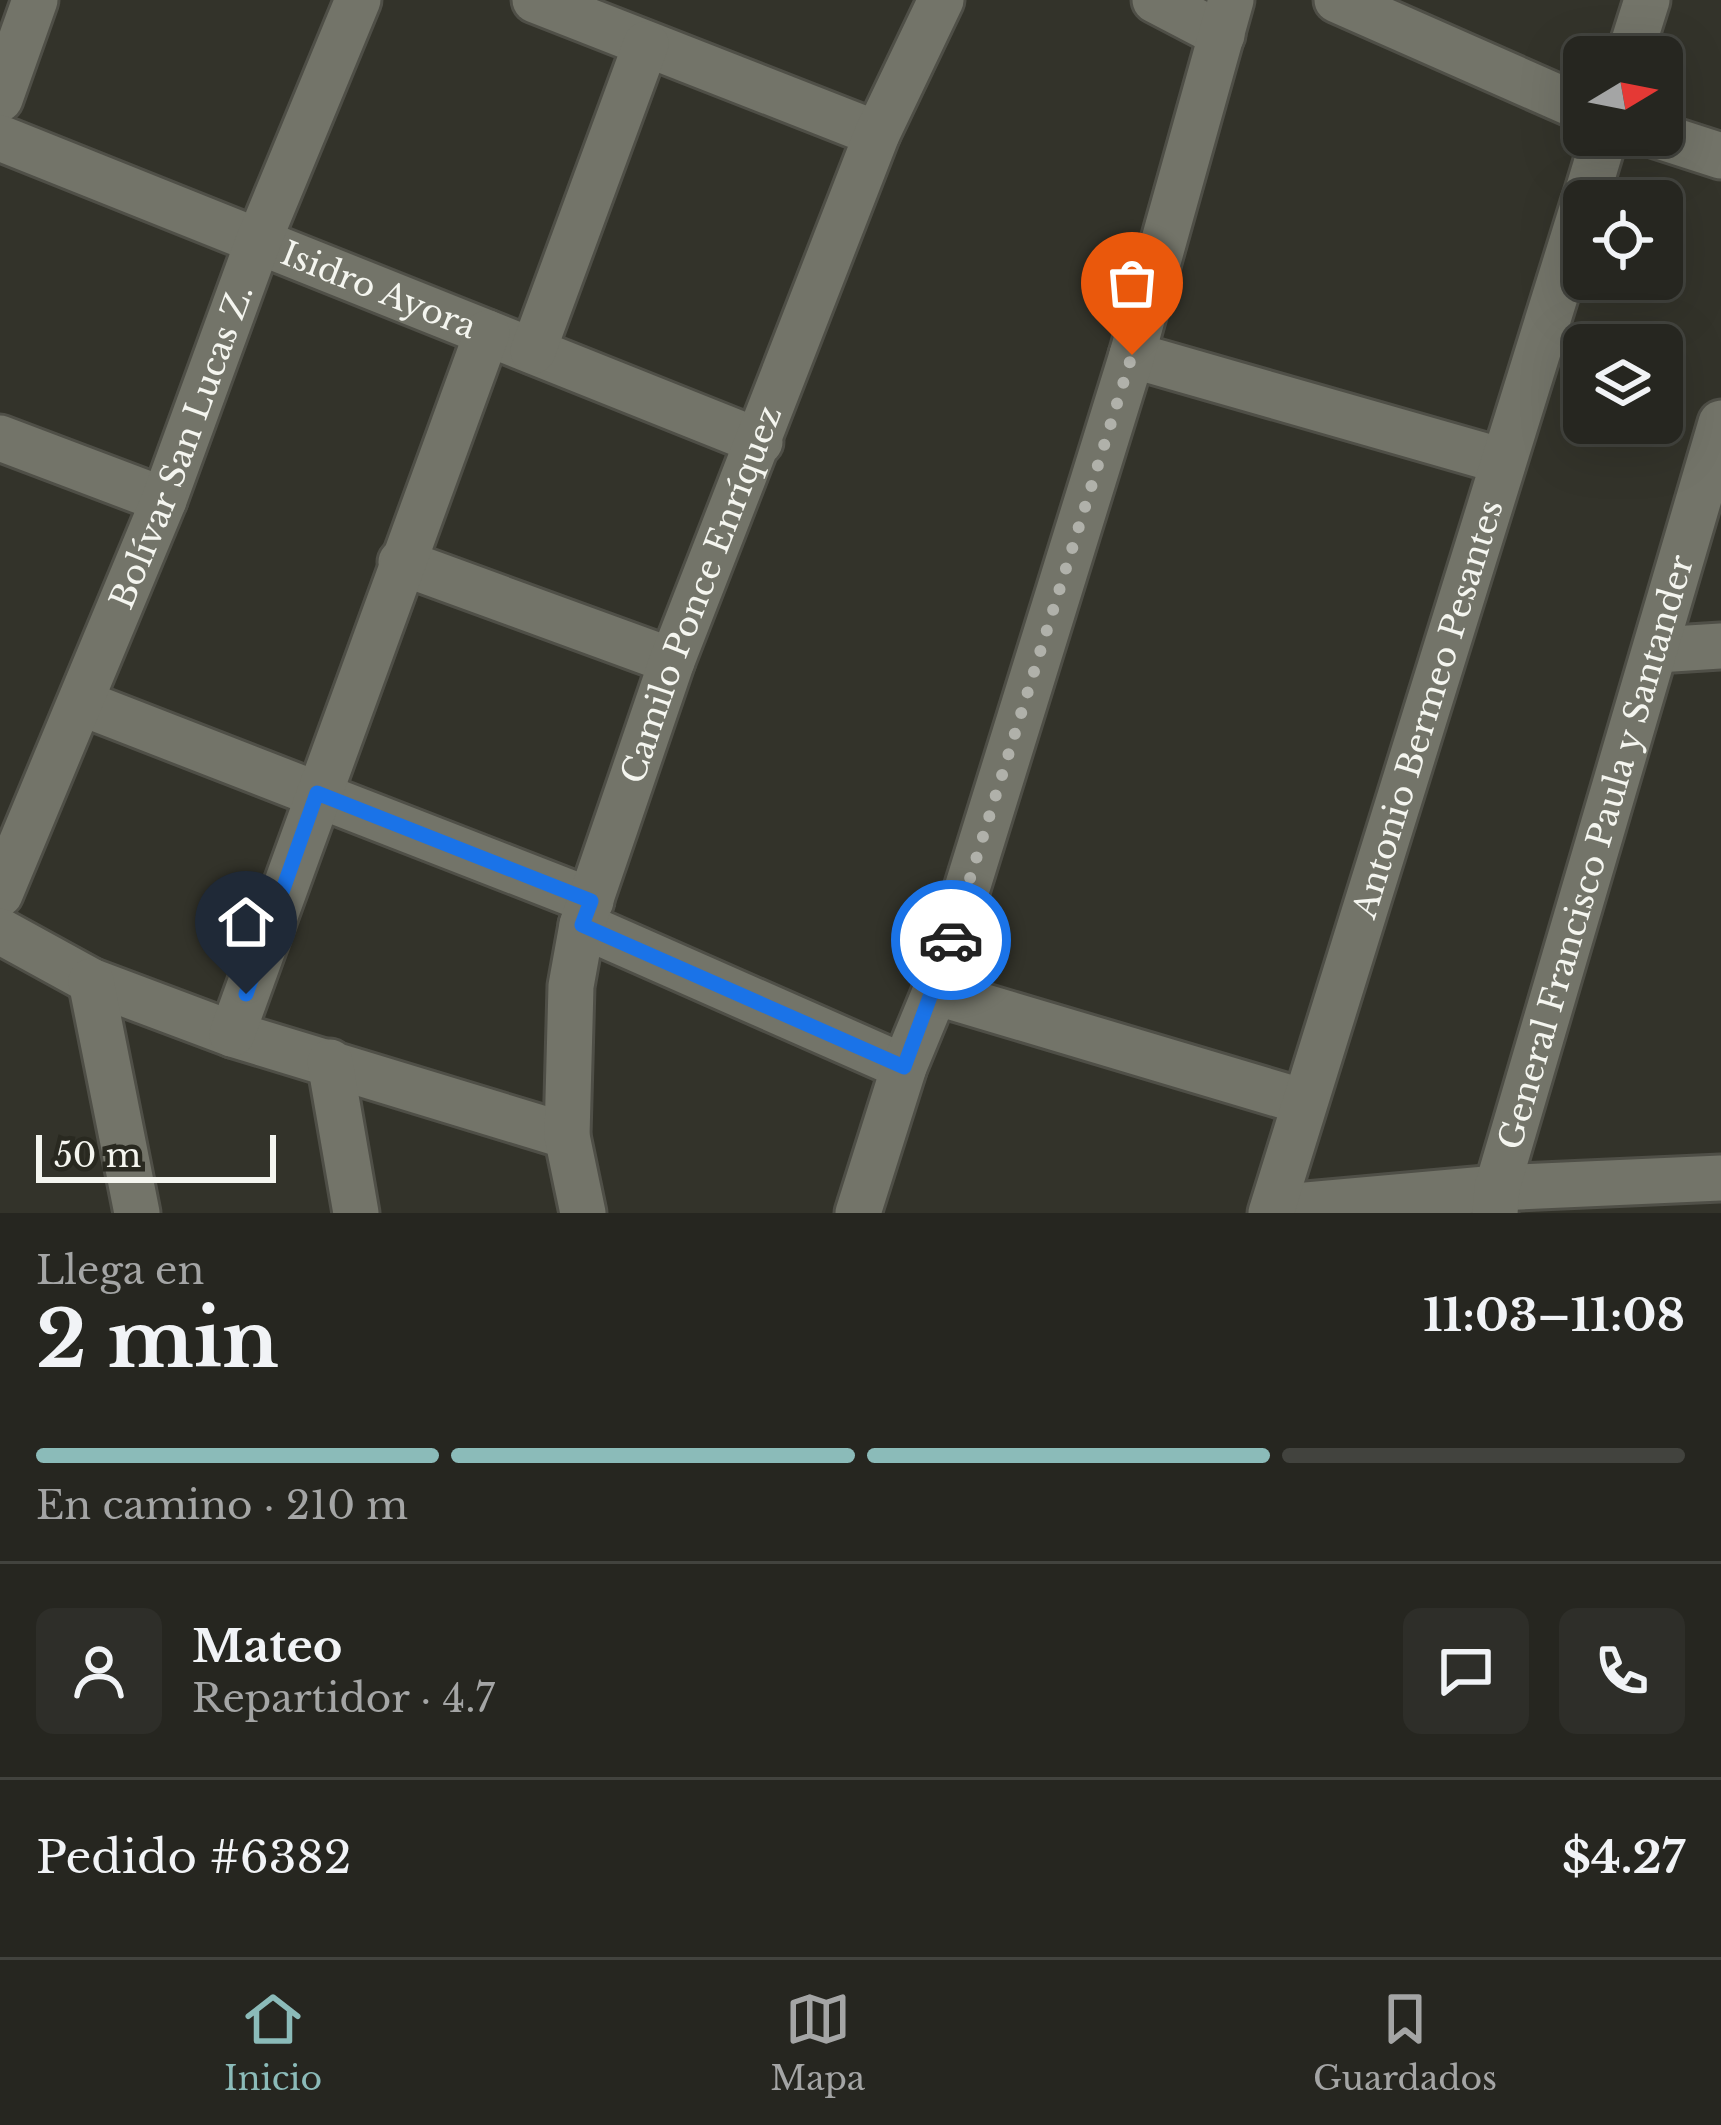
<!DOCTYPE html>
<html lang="es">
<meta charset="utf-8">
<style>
:root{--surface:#262620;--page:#2e2e29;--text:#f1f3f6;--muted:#a4a5a5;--line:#42433e;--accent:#8bbbb9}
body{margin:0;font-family:"Libre Baskerville",serif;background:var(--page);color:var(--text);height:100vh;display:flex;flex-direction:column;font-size:45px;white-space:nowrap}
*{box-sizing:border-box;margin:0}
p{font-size:39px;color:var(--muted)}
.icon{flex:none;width:66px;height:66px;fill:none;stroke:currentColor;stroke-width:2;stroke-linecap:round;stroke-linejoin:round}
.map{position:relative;height:1213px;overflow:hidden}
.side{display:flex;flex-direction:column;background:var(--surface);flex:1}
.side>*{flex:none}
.needle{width:78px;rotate:80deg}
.tools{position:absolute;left:1563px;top:36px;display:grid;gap:24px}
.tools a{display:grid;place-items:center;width:120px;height:120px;border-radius:18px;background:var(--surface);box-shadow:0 12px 48px #0002,0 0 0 3px var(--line);font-size:60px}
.scale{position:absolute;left:36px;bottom:30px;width:240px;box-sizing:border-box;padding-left:12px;border:6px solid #f4f5ef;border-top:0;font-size:33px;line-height:42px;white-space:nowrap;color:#f4f5ef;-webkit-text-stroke:9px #292920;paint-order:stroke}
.pin{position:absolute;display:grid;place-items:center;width:102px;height:102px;color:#fff;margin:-123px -51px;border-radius:50% 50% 50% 0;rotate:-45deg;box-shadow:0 0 12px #0007}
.pin .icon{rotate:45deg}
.courier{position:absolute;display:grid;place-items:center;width:120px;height:120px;margin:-60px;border:9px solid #1a73e8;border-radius:50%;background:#fff;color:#222;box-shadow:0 3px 15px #0007}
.overview em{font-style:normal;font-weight:700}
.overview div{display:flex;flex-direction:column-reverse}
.overview{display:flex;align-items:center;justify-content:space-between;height:204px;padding:0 36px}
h1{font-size:78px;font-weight:700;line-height:90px}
.bar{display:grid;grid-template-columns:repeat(4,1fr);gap:18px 12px;align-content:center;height:144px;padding:0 36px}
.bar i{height:15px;border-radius:9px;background:var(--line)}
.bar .on{background:var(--accent)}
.bar p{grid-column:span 4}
.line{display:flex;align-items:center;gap:30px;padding:0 36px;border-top:3px solid var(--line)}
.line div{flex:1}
.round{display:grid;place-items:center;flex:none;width:126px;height:126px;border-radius:18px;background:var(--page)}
.tab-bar{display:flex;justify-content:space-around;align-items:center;height:168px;border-top:3px solid var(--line);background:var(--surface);font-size:33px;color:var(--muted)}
.tab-bar a{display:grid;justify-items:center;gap:6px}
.tab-bar .on{color:var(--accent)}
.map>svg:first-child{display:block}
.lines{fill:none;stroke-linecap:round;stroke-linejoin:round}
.minor-casing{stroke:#4f4f47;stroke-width:51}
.minor{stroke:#737469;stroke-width:45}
.done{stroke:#b0b1aa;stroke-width:12;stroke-dasharray:0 21.6}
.route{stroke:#1a73e8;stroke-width:15}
.labels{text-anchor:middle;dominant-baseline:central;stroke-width:10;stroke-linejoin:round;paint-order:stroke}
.street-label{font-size:33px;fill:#f4f5ef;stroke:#292920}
</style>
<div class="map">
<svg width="1721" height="1213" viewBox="0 0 1721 1213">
<rect width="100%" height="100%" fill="#33332a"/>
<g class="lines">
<!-- minor casing -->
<g class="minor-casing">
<g id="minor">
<path d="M535,0L877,134"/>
<path d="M1155,0L1222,35"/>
<path d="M1337,0L1584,109"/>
<path d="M1629,57L1647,0"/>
<path d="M0,99L35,0"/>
<path d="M1656,135L1721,156"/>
<path id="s1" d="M0,138L760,442"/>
<path d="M1585,201L1605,135"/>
<path d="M533,351L646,44"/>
<path d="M1132,355L1502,461"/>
<path d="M0,438L164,500"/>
<path d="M401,562L672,661"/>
<path d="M1657,650L1721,646"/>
<path d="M82,703L591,901"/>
<path id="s2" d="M0,894L164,500L258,242L358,0"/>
<path d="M582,925L904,1067"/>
<path d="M0,931L91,981L232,1034L567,1136"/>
<path d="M91,981L137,1213"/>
<path d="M935,992L1304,1102"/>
<path d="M232,1034L487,333"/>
<path d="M330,1062L356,1213"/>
<path d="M1273,1208L1497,1188L1721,1178"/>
<path id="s3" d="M583,1213L567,1136L571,986L582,925L672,661L877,134L941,0"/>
<path d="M858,1213L904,1067L935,992L1132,355L1231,0"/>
<path id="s4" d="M1271,1213L1584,203"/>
<path id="s5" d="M1495,1213L1497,1188L1721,423"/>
</g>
</g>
<!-- minor -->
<use href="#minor" class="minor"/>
</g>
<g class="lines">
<!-- done -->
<path class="done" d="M951,940L1132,355"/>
<!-- route -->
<path class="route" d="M246,994L317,793L591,901L582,925L904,1067L951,940"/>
</g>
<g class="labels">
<!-- street labels -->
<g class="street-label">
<text stroke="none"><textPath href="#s1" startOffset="408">Isidro Ayora</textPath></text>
<text stroke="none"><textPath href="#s2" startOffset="483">Bolívar San Lucas Z.</textPath></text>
<text stroke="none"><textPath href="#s3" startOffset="642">Camilo Ponce Enríquez</textPath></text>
<text stroke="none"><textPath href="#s4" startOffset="528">Antonio Bermeo Pesantes</textPath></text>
<text stroke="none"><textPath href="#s5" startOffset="375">General Francisco Paula y Santander</textPath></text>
</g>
</g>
</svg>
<div class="tools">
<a><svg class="needle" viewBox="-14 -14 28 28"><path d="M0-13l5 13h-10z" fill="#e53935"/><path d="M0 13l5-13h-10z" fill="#a4a5a5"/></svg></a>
<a><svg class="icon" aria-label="locate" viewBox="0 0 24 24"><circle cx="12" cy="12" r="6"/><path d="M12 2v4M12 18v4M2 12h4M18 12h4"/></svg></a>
<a><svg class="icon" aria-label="layers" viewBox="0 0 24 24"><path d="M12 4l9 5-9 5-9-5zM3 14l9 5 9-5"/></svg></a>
</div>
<div class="scale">50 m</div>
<div class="pin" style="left:1132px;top:355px;background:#ea580c"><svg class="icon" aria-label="bag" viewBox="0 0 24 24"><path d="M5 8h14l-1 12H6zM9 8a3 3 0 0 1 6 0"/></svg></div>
<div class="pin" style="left:246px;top:994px;background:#1f2937"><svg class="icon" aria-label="home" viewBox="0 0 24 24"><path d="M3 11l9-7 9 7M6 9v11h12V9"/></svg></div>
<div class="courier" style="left:951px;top:940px"><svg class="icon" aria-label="car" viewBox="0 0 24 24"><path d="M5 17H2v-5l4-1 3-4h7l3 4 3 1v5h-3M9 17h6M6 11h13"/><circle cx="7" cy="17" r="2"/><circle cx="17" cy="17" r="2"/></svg></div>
</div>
<section class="side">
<div class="overview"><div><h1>2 min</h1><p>Llega en</p></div><em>11:03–11:08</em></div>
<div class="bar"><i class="on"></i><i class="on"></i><i class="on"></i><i></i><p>En camino · 210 m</p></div>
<div class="line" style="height:216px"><a class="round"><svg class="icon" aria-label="person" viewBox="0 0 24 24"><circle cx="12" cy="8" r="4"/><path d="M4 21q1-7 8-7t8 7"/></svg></a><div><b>Mateo</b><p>Repartidor · 4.7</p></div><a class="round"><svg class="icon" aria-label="chat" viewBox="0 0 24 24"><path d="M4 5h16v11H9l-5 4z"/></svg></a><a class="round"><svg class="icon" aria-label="phone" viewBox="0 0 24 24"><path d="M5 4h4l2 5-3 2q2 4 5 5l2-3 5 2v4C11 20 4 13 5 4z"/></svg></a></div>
<div class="line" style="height:156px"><div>Pedido #6382</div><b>$4.27</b></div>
</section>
<nav class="tab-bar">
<a class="on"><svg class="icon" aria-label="home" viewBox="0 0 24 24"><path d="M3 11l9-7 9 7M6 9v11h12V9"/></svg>Inicio</a>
<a><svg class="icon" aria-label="map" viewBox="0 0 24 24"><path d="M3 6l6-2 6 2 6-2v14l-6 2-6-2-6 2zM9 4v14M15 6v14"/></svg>Mapa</a>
<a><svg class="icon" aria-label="saved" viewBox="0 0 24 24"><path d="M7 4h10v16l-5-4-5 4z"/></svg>Guardados</a>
</nav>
